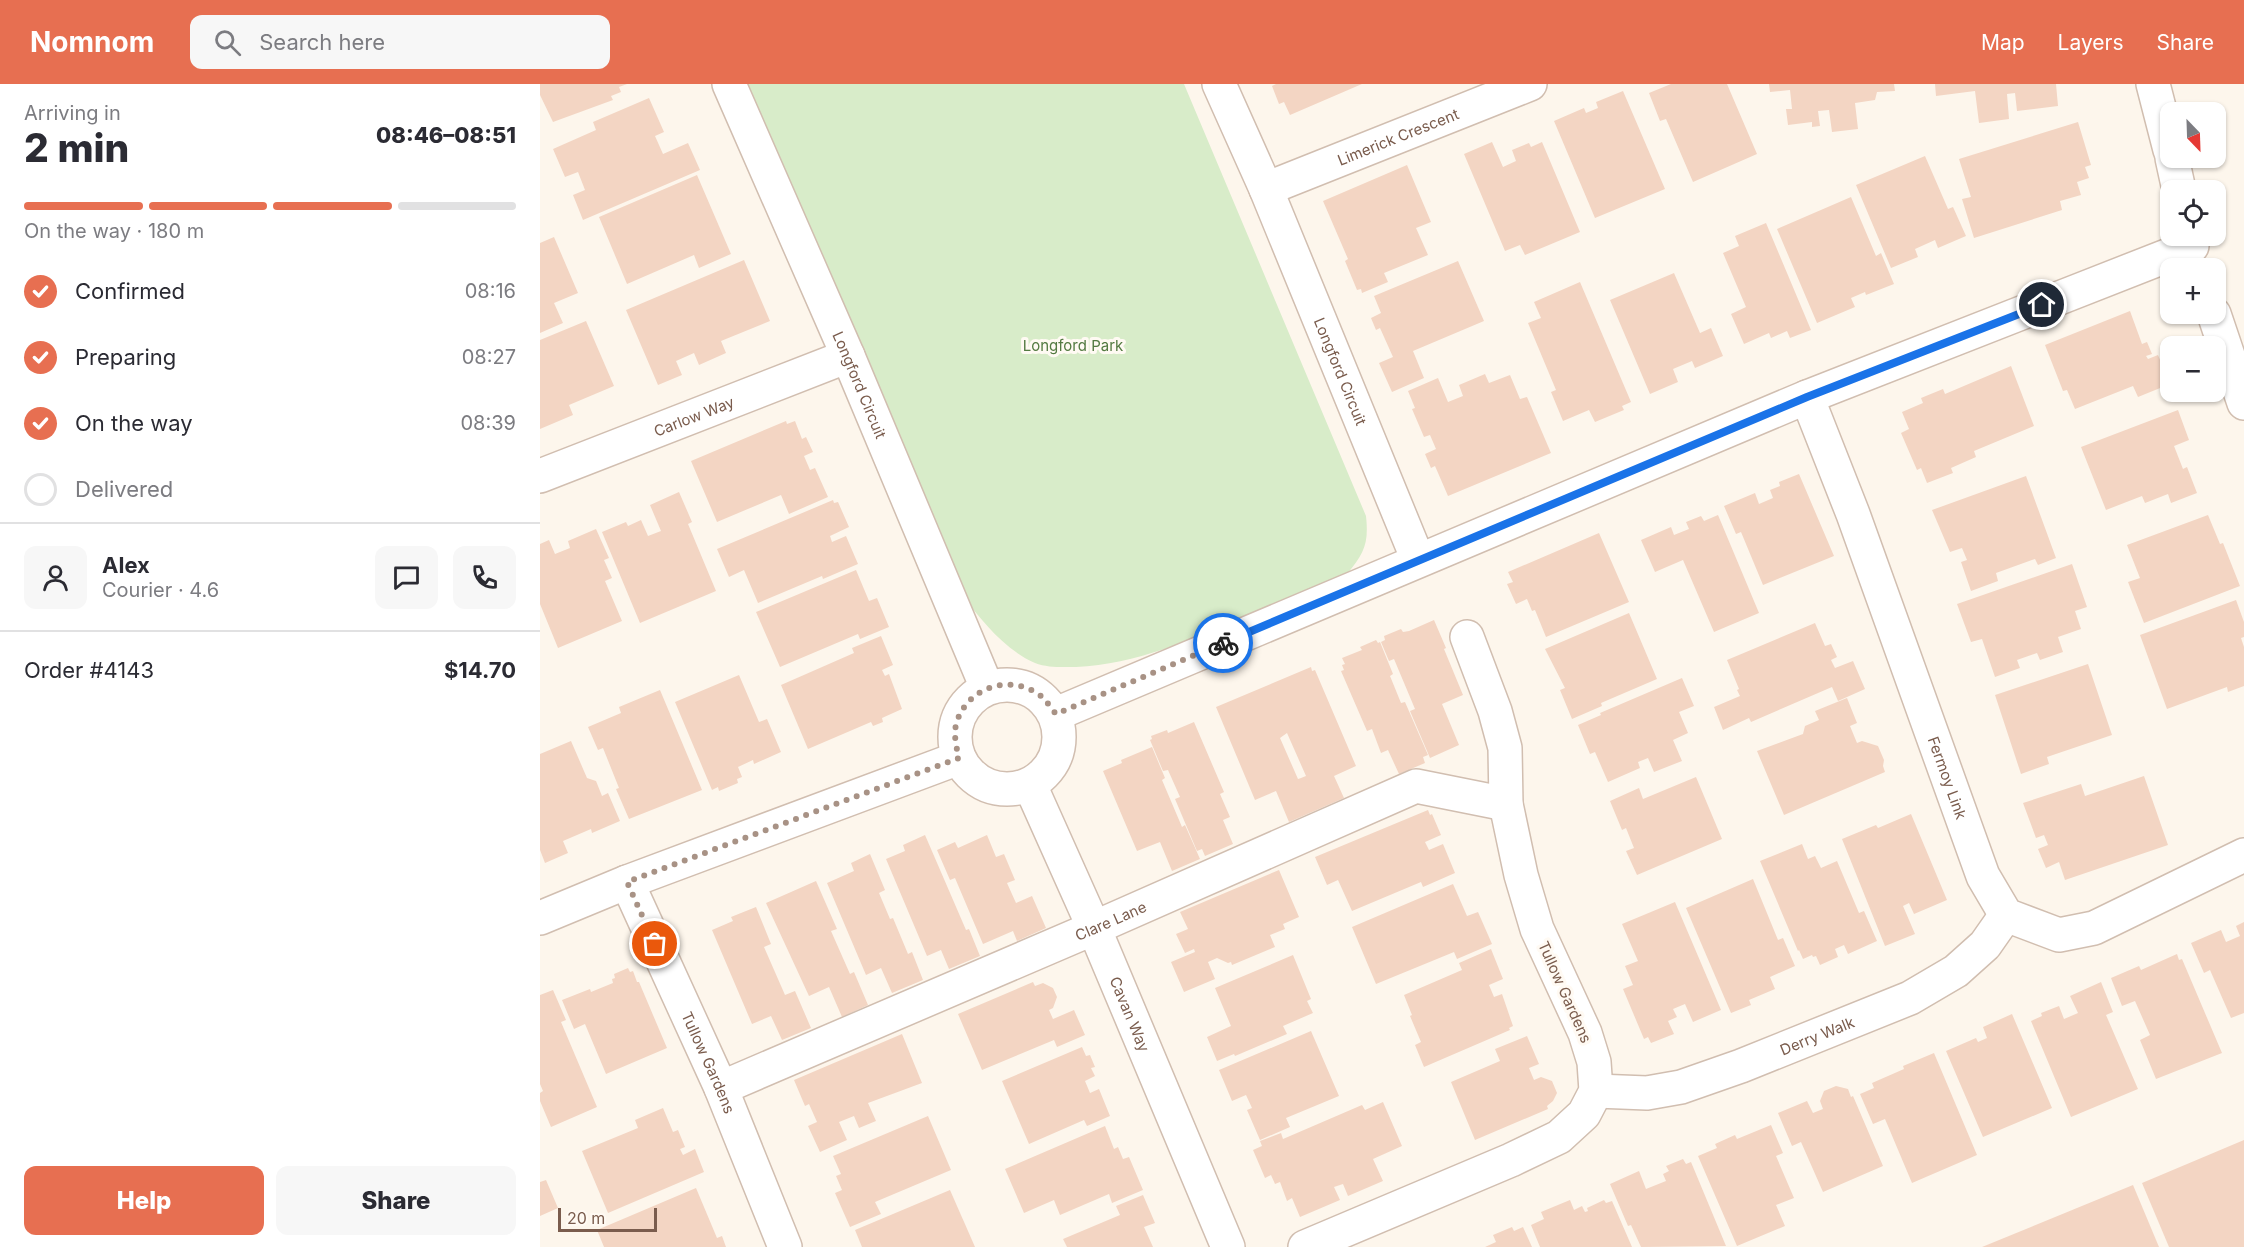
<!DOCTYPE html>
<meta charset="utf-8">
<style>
:root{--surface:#fff;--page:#f7f7f7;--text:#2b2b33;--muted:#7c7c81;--line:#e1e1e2;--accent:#e76f51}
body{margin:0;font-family:Inter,sans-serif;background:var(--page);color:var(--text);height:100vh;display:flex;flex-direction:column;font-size:22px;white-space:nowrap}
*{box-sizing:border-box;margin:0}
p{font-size:20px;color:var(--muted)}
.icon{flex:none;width:33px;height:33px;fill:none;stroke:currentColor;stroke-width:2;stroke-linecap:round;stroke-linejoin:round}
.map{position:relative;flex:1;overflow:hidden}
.details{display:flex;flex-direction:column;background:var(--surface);width:540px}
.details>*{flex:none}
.needle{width:39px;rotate:157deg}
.buttons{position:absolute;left:1620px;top:18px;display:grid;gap:12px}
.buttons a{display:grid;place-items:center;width:66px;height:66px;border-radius:12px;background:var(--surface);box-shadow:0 2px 4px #0004;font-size:30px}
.scale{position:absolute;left:18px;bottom:15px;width:99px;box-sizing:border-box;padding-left:6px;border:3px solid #7a5c4d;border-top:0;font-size:16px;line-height:21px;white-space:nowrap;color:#7a5c4d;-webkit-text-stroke:4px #fffaf3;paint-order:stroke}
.pin{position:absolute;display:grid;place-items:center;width:51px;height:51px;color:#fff;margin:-26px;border:3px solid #fff;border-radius:50%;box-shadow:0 2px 6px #0007}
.courier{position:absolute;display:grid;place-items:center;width:60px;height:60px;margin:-30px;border:4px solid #1a73e8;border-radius:50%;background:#fff;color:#222;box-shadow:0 2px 8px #0007}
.head em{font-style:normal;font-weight:800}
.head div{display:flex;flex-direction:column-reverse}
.head{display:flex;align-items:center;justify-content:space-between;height:102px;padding:0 24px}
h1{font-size:39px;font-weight:800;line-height:45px}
.bar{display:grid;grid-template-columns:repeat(4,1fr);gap:9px 6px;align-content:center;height:72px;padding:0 24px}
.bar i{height:8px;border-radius:4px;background:var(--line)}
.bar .current{background:var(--accent)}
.bar p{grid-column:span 4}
.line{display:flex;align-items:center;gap:15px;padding:0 24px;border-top:2px solid var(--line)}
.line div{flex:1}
.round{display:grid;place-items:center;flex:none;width:63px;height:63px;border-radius:12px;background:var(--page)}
ol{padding:0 24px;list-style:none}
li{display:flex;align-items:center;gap:18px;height:66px}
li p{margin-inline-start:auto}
li .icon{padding:6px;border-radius:50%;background:var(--accent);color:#fff;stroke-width:4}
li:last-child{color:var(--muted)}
li i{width:33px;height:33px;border:3px solid var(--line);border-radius:50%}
.button{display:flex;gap:12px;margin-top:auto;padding:12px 24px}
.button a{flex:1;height:69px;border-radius:12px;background:var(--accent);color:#fff;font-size:24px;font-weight:800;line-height:69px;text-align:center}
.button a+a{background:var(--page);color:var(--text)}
header{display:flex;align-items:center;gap:36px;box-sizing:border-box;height:84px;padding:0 30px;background:var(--accent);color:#fff}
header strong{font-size:28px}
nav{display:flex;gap:33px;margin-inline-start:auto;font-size:21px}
.search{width:420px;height:54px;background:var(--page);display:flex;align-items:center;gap:15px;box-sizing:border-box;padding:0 21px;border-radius:12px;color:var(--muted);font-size:22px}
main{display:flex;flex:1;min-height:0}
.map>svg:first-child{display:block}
.green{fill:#d8ecc9}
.building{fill:#f3d5c3;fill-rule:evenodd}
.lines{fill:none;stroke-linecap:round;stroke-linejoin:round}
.minor-casing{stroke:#d1beb0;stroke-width:36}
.minor{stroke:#fff;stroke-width:33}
.done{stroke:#a89285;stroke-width:6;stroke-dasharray:0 10.8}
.route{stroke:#1a73e8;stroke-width:8}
.labels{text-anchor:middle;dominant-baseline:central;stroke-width:6;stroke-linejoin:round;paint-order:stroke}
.street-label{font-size:15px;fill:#7a5c4d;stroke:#fffaf3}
.park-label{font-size:15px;fill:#537a41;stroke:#fffaf3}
</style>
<header>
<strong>Nomnom</strong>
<div class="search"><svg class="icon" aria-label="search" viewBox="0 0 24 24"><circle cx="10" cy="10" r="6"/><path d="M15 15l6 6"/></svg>Search here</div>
<nav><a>Map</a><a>Layers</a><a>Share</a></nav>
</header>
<main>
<section class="details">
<div class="head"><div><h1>2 min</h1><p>Arriving in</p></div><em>08:46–08:51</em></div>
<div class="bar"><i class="current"></i><i class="current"></i><i class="current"></i><i></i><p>On the way · 180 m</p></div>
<ol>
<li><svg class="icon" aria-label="check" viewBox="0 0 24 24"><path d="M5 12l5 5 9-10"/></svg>Confirmed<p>08:16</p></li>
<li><svg class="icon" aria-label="check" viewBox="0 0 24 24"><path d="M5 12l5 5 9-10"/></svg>Preparing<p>08:27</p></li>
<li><svg class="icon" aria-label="check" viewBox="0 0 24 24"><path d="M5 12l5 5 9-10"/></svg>On the way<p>08:39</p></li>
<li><i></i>Delivered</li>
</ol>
<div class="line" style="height:108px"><a class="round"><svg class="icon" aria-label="person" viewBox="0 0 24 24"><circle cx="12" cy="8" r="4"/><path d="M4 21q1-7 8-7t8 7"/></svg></a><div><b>Alex</b><p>Courier · 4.6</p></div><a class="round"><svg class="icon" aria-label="chat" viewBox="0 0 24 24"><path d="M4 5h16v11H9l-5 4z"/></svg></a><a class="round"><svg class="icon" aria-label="phone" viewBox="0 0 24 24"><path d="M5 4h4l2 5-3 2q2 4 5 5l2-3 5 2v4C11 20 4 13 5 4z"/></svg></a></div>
<div class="line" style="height:78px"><div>Order #4143</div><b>$14.70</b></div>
<div class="button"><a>Help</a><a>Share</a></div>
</section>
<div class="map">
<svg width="1704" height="1163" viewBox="0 0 1704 1163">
<rect width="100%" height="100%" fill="#fdf6ec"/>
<!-- green -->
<path class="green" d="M202,0H644L826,432C829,460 824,469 807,490C774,505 740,519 706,533C650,556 597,580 536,583C522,583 508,584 495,579C465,566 441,536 422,511Z"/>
<!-- building -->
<g class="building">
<path d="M0,0H87L79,3L81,8L71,12L73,16L13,38L0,11Z"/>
<path d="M736,0H822L750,31L744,18L739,20L732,2Z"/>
<path d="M1131,0H1187L1217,70L1153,98L1126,35L1120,37L1109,9Z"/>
<path d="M1229,0H1354L1355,7L1337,8L1335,16L1315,19L1318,45L1292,48L1289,26L1278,27L1280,42L1272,43V38L1248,41L1246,25H1252L1250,6L1230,8Z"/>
<path d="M1395,0H1516L1518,22L1477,27L1475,9L1467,10L1469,35L1439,39L1435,7L1396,12Z"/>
<path d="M1083,7L1125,105L1055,134L1014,37L1044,24L1046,29L1058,24L1056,18Z"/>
<path d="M109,14L124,48L115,52L123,70L148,59L160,86L43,136L33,111L45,106L38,88L25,93L13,65L56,46L53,38Z"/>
<path d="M1538,38L1551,81L1545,83L1549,94L1537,98L1541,111L1520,117L1522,126L1434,154L1422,115L1431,113L1419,75Z"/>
<path d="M952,58L963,83L976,77L972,66L989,59L991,63L1002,58L1040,148L985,171L980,161L965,167L924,70Z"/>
<path d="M1385,72L1408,125L1413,123L1426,152L1398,164L1395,156L1375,165L1378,173L1351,184L1316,101Z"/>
<path d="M867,81L891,138L876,144L888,171L844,189L848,198L822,209L821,205L817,206L805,177L808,175L783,117Z"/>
<path d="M157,91L191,170L159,184L154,171L87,200L59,133Z"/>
<path d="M1311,113L1336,172L1341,169L1354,200L1326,211L1325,208L1311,214L1315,223L1277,239L1237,145Z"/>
<path d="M1226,139L1271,246L1250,254L1247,247L1231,254L1229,249L1204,260L1191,230L1206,223L1183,169L1199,162L1195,152Z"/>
<path d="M14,153L38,209L14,219L23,239L0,249V159Z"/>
<path d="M204,176L230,237L181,257L186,269L159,281L154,269L136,277L142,291L118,301L86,226Z"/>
<path d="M918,177L944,237L873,267L884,294L852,308L839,279L853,273L840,244L836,246L831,234L841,229L834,212Z"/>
<path d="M1134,189L1160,249L1171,244L1183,272L1155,284L1152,277L1133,285L1138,298L1110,310L1070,216Z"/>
<path d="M1040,198L1091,318L1082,322L1084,326L1055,338L1049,326L1023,337L1011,308L1016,306L988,239L1001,234L994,218Z"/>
<path d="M1590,227L1602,260L1607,258L1612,270L1606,272L1608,275L1618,271L1630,300L1598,313L1593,302L1535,325L1527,306L1523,307L1505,261Z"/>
<path d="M46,237L74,302L29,321L33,331L0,345V256Z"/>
<path d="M1471,282L1494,342L1434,367L1436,373L1411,384L1413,389L1387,399L1381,384L1377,386L1361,349L1369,345L1362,328L1383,319L1381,314L1403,305L1405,310Z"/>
<path d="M945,290L949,299L970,291L980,315L987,313L1011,369L908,412L895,382L891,384L885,370L896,365L890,351L884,353L872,325L875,324L868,307L898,294L908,318L923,312L919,301Z"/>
<path d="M1638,326L1649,356L1634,362L1643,385L1647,383L1657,409L1631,419L1628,410L1605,419L1602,412L1566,426L1541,363Z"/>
<path d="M246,337L247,340L255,337L262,355L266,353L273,368L264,372L270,386L275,384L288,413L249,430L241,411L177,438L151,377Z"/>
<path d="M1259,390L1294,472L1223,501L1201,448L1196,450L1184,422L1215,409L1219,420L1233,414L1230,406L1240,402L1239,398Z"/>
<path d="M1486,392L1516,474L1498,481L1495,475L1456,489L1458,497L1431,507L1421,478L1427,476L1422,464L1410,468L1392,426Z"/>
<path d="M139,408L152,438L148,440L176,507L100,539L62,448L86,438L88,442L101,436L108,452L121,447L110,421Z"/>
<path d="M293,416L294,419L298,418L309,443L290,452L292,458L306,452L318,480L283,495L282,492L218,519L204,486L189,493L177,465Z"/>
<path d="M1178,431L1219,529L1174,548L1143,476L1115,488L1101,456L1131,443L1134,451L1149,445L1146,438L1161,432L1164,437Z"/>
<path d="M1668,431L1680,460L1683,459L1700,502L1604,539L1588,498L1600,494L1587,461Z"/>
<path d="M56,445L69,474L64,476L72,494L65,497L82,537L18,564L0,520V460L9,456L15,470L30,464L28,457Z"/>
<path d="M1059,449L1089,518L1006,553L995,526L992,527L987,515L976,520L967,500L973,498L968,488Z"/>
<path d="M1532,480L1547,523L1535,527L1541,545L1518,553L1523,568L1500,576L1497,569L1477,576L1480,584L1455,593L1442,555L1431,558L1417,520Z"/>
<path d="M316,486L329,517L337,514L349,543L320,555L318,550L240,583L216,528Z"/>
<path d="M1696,516L1704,538V553L1701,554L1704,563V602L1688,608L1687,603L1627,625L1600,551Z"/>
<path d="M1089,529L1117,595L1061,619L1062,622L1032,635L1020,606L1025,604L1005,565Z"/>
<path d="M894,536L906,564L904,565L923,611L902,620L919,661L890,674L870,627L875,625L854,575L849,577L841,558L845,556L844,552L861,545L863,548L869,547Z"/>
<path d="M1275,539L1285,562L1291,560L1297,573L1291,576L1295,584L1313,577L1325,605L1298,617L1292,603L1211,638L1209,634L1183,646L1174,623L1200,612L1197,606L1199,605L1187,576Z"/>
<path d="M341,552L353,581L342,586L345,592L349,590L362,625L342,634L343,638L333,642L331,638L268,665L241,601L314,569L312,564Z"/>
<path d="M836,556L838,559L840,558L853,590L850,592L861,619L865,618L888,671L883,673L885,679L859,690L848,666L841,669L832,645L827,647L801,587L804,586L802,581L805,580L802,574L822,566L820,563Z"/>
<path d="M1548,580L1572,651L1507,673L1509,680L1481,690L1455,611Z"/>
<path d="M771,583L772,587L775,586L816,682L794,692L804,714L749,738L736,707L715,716L676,623ZM747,649L766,692L761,694L758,695L740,654Z"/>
<path d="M199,591L219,638L227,635L241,668L214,680L213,676L198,683L202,693L197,695L198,699L179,707L178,703L172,706L135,618Z"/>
<path d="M1142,594L1154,622L1139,628L1148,649L1133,656L1142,677L1114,688L1108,674L1098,678L1100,684L1068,698L1055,668L1050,670L1038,641L1061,631L1060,629Z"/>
<path d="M120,606L162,706L89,735L76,705L79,704L63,664L58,666L48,643L81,629L79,623Z"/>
<path d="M1307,614L1317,639L1310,642L1317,659L1322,657L1338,662L1344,676L1343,682L1345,688L1244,731L1217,667L1263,650L1265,642L1279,636L1275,627Z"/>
<path d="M654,638L684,708L680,710L690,733L683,736L693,760L665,772L662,765L657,767L635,715L640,713L628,686L623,687L610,656L612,655L611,652L627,646L628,649Z"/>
<path d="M31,657L47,694L56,697L62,712L68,709L80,737L52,749L51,745L23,757L28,769L5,779L0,766V670Z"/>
<path d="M612,663L625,694L622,696L642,743L645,741L660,775L632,787L620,758L597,767L563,687L582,679L581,676Z"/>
<path d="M1604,692L1628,761L1525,796L1519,778L1506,784L1498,765L1508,761L1504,751L1496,754L1483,719L1541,700L1545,712Z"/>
<path d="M1156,693L1182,755L1097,791L1086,767L1094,764L1086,744L1082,746L1070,717L1099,704L1103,715Z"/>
<path d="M888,726L890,731L892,730L901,751L885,758L889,766L903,760L915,789L883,803L881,798L812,827L798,796L787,801L775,773Z"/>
<path d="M1371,730L1407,816L1374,830L1369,819L1363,822L1375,850L1345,862L1302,755L1336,741L1338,744Z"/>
<path d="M385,751L426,846L429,845L440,872L409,885L401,866L387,872L346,775L365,767L363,761Z"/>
<path d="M447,751L456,773L464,770L475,796L467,799L476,819L492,812L506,844L477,857L473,847L443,860L415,794L410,796L397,766L415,758L418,764Z"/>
<path d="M1262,760L1268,775L1275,772L1281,784L1297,777L1319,829L1324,827L1337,857L1308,870L1304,861L1295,865L1298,873L1280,881L1276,872L1273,873L1272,871L1263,875L1259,866L1258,867L1220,777Z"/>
<path d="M330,770L345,806L339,809L350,835L353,834L368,870L372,868L383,896L352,909L341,884L326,891L287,799L314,787L311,779Z"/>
<path d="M739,786L759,833L743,840L745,845L730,851L735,863L692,881L691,878L688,879L677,874L668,878L675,895L644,908L631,878L655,868L654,865L645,869L636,850L648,845L640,828Z"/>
<path d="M1213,795L1238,856L1243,854L1255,882L1230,893L1235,905L1209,916L1211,921L1191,929L1146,824Z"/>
<path d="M276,797L297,845L291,847L310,890L314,888L328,921L302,933L289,903L269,912L226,819Z"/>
<path d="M913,800L927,832L938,828L952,860L917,875L914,868L836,900L812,843Z"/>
<path d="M1135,818L1181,926L1153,938L1145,920L1133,925L1137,933L1128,937L1134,950L1111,959L1108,953L1104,955L1083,905L1093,901L1085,882L1098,877L1082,840Z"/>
<path d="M216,823L231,860L224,863L245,911L255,907L271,944L242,956L231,932L212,940L172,846L193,837L191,833Z"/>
<path d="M1704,838V929L1691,934L1670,886L1664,889L1651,859L1681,846L1686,858L1700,852L1696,842Z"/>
<path d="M951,865L963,895L949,901L954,913L962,910L973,942L969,944L970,946L884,983L875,961L881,958L870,932L872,931L864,911L922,886L919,879Z"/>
<path d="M1637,870L1639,876L1642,875L1682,969L1616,995L1600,956L1610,951L1595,917L1582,922L1571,894L1599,882L1601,886Z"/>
<path d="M753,871L771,915L767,917L773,929L743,942L747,950L695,972L694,970L677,977L667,953L691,942L675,904Z"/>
<path d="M88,884L90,888L93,887L97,898H99L127,964L66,990L45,940L34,945L22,916L50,905L51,908L73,899L72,895L75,894L74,890Z"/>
<path d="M493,898L495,902L503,899L513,904L517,913L513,924L509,926L513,935L534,926L545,951L517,963L514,956L442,986L418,930Z"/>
<path d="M1561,898L1573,928L1566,931L1598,1005L1531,1033L1491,937L1502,932L1501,929L1519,922L1524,935L1538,929L1530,912Z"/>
<path d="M13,906L26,936L21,938L57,1023L11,1043L0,1017V1009L3,1007L0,1000V911Z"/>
<path d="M1472,930L1512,1024L1443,1053L1406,967L1436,954L1438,958L1447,954L1443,943Z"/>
<path d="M771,947L799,1012L746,1034L750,1043L720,1056L707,1026L712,1024L706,1011L692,1017L679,986Z"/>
<path d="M362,950L382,999L328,1019L336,1037L319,1044L314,1032L299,1038L307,1056L280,1068L268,1042L277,1038L269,1020L265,1022L254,996Z"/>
<path d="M987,952L999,980L989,984L994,996L1001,993L1012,997L1017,1009L1013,1017L1007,1022L1008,1025L935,1056L911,998L960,977L955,965Z"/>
<path d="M542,963L546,972L550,971L555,983L551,984L555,992L545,997L550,1009L559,1005L570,1032L547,1042L544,1036L489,1060L462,997Z"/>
<path d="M1394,969L1437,1071L1372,1099L1345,1035L1333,1040L1320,1010L1334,1004L1332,999L1364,985L1363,982Z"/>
<path d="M1296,1002L1308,1005L1311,1013L1313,1012L1343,1082L1283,1108L1261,1058L1252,1062L1238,1029L1267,1017L1273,1029L1283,1025L1280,1017L1284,1007Z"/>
<path d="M843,1018L862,1062L833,1075L843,1097L808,1112L803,1100L794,1103L800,1116L760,1133L752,1114L747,1117L740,1098L735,1100L731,1091L725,1094L713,1066L722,1062L720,1057L741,1049L743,1055L822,1021L825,1026Z"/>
<path d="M123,1024L133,1048L138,1046L145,1063L140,1065L143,1071L155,1065L164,1088L68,1129L42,1067L98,1044L95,1036Z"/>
<path d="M388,1032L411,1086L335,1118L341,1130L310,1143L295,1109L302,1106L296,1092L301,1090L293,1072Z"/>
<path d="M1231,1041L1243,1069L1236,1072L1254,1114L1236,1121L1245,1142L1197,1162L1158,1072L1177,1064L1175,1060L1195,1051L1197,1055Z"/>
<path d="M565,1042L574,1065L578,1063L583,1075L589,1073L603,1106L572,1119L569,1110L520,1131L514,1116L484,1129L465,1085Z"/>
<path d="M1704,1056V1163H1629L1602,1099Z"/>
<path d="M1143,1075L1146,1080L1151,1078L1186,1162L1101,1163L1091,1141L1088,1142L1070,1100L1099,1087L1106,1105L1126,1097L1123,1090L1129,1087L1126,1082Z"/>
<path d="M6,1096L18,1124L0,1132V1098Z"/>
<path d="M1593,1101L1619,1163H1442Z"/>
<path d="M156,1104L177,1154L182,1152L186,1163H64L57,1146Z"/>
<path d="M410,1106L435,1163H322L315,1146Z"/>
<path d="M603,1111L615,1139L604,1143L613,1163H527L523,1155L580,1131L576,1122Z"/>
<path d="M1030,1116L1034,1126L1042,1122L1045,1128L1048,1127L1047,1124L1064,1116L1066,1119L1072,1117L1092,1163H1000L991,1141L1004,1135L1001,1128Z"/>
<path d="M972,1143L974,1147L983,1143L992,1163H945L956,1158L953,1151Z"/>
</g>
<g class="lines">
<!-- minor casing -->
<g class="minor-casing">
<g id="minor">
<path id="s1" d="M189,0L308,272L447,604"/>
<path id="s2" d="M679,0L726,105L878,476"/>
<path d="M1613,0L1630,66"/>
<path d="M1632,74L1639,106"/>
<path id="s3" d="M726,105L990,0"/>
<path d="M1674,230L1704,319"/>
<path id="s4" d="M1267,313L1313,430L1443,792L1466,831L1519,851L1554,844L1704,771"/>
<path id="s5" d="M0,392L308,272"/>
<circle cx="467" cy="653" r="52"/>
<path d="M516,630L1267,313L1652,162"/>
<path id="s6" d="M490,701L554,844L688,1163"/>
<path id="s7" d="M87,798L181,1004L245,1163"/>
<path d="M0,834L87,798L419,674"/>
<path id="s8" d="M181,1004L554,844L876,702L966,720"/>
<path id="s9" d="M1056,1007L1107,1009L1141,1003L1201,982L1370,914L1416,887L1445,861L1466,831"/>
<path d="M765,1163L971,1076L1019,1053L1044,1030L1056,1007L1054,978L1045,949L997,845L981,791L966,720L965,664L955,627L927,553"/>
</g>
</g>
<!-- minor -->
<use href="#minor" class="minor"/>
</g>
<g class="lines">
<!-- done -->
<path class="done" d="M115,860L87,798L419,674C416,662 413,649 417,637C429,603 468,591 497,609C505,614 510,623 516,630L683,559"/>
<!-- route -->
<path class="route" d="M683,559L1267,313L1502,221"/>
</g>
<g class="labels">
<!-- street labels -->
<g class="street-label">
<text stroke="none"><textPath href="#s3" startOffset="142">Limerick Crescent</textPath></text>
<text stroke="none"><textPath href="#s2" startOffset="312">Longford Circuit</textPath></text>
<text stroke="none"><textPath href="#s1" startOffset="328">Longford Circuit</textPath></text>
<text stroke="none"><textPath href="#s5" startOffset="165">Carlow Way</textPath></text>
<text stroke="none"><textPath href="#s4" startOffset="406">Fermoy Link</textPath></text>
<text stroke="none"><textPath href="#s8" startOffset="424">Clare Lane</textPath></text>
<text transform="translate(1025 908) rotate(66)">Tullow Gardens</text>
<text stroke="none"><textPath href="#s6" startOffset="250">Cavan Way</textPath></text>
<text stroke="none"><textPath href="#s9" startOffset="231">Derry Walk</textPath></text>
<text stroke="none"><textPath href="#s7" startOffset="198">Tullow Gardens</textPath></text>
</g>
<!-- park labels -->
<g class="park-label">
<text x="533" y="261">Longford Park</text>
</g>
</g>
</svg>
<div class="buttons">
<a><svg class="needle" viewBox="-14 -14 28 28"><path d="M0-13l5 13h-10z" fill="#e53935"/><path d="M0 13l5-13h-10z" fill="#7c7c81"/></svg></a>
<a><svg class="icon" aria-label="locate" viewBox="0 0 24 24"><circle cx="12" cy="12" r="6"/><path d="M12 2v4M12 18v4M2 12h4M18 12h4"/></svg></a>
<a>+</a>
<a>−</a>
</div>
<div class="scale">20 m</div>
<div class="pin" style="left:115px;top:860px;background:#ea580c"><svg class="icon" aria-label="bag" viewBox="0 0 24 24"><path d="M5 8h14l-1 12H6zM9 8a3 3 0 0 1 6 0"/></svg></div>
<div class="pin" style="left:1502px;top:221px;background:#1f2937"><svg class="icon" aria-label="home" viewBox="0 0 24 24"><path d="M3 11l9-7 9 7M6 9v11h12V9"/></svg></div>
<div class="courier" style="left:683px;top:559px"><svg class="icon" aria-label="bike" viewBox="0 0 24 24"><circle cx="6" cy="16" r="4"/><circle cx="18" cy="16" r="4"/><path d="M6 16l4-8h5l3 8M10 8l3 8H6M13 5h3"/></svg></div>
</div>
</main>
